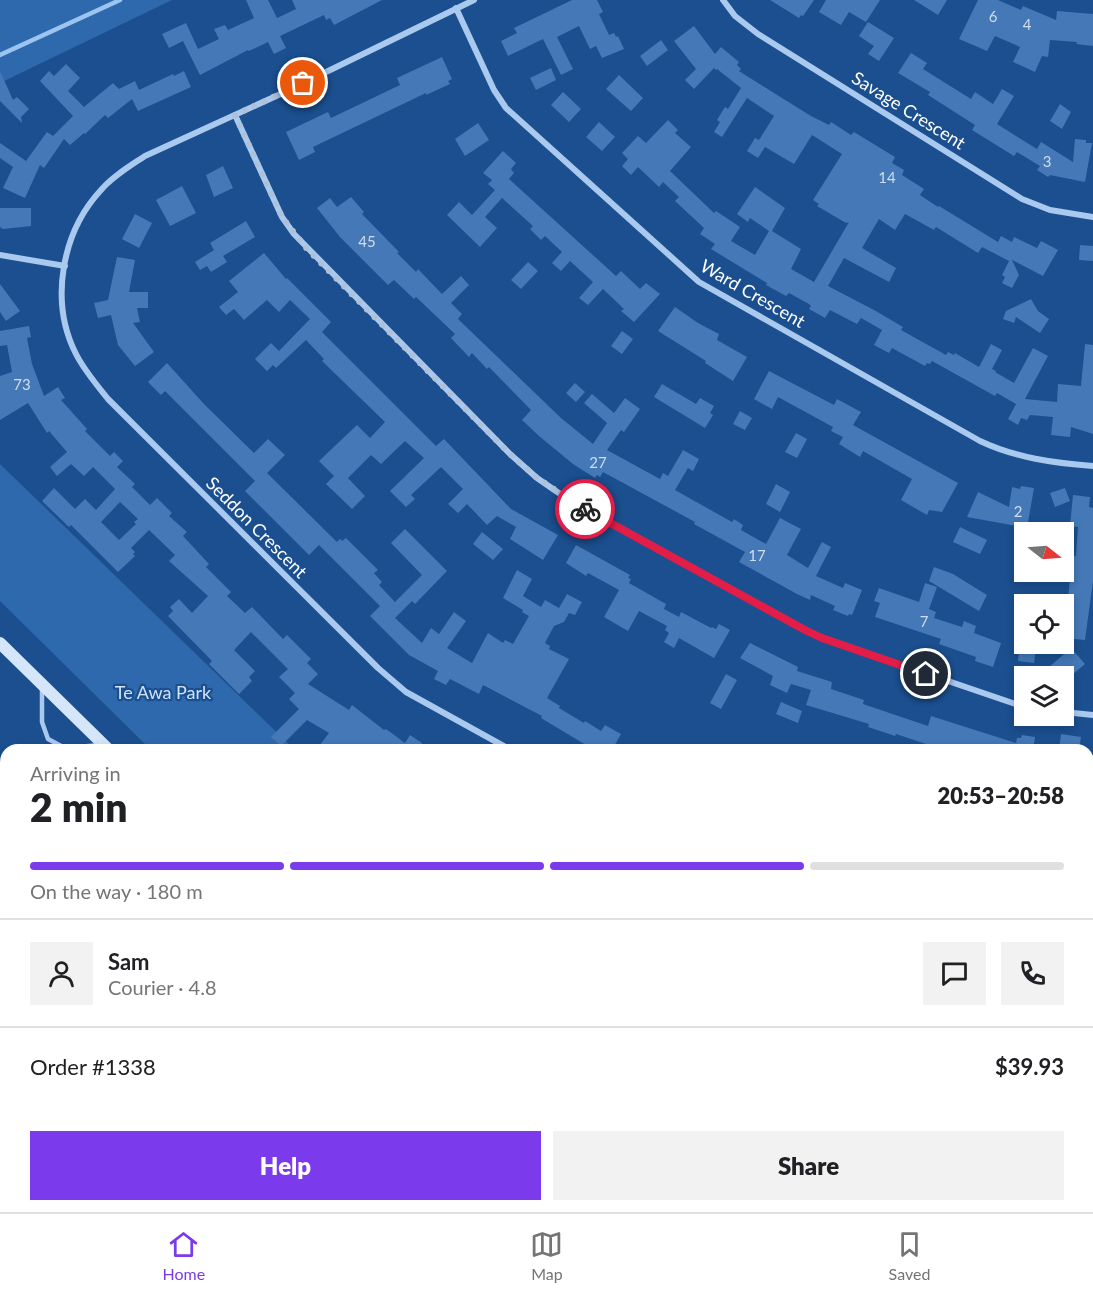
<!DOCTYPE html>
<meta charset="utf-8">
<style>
:root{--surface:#fff;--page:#f2f2f2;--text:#202124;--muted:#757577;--line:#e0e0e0;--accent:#7c3aed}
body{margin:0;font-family:Lato,sans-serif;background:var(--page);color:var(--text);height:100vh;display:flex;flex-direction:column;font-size:22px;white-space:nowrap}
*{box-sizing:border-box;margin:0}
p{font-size:20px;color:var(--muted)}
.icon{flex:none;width:33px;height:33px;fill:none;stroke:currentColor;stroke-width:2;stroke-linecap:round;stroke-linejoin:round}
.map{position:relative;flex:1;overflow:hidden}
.side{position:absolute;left:0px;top:744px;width:1094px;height:468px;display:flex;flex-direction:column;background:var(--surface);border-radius:18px 18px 0 0;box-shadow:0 3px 9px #0003}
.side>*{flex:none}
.needle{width:39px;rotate:107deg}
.fabs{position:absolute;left:1014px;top:522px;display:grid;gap:12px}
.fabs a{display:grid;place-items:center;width:60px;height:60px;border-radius:0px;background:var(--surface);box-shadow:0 3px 9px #0003;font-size:30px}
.pin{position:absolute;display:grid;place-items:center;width:51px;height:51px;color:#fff;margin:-26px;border:3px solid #fff;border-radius:50%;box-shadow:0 2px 6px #0007}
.courier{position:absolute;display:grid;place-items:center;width:60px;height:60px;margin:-30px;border:4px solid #e11d48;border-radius:50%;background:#fff;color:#222;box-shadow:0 2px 8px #0007}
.head em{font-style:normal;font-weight:800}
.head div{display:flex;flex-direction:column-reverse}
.head{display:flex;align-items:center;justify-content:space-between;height:102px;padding:0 30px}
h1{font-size:39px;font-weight:800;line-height:45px}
.bar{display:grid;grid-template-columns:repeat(4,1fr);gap:9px 6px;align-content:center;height:72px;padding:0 30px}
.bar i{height:8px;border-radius:4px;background:var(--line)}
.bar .on{background:var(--accent)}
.bar p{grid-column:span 4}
.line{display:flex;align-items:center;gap:15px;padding:0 30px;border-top:2px solid var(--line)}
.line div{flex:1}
.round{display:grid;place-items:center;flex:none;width:63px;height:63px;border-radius:0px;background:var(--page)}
.primary-button{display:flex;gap:12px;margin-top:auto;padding:12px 30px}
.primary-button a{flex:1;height:69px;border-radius:0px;background:var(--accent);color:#fff;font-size:24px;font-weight:800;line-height:69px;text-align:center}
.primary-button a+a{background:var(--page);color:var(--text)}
.menu{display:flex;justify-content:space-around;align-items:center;height:84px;border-top:2px solid var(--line);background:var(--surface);font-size:16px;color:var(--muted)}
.menu a{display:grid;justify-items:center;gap:3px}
.menu .on{color:var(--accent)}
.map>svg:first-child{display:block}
.green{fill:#2e69ad}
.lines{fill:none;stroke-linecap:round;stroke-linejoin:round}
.stream{stroke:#9cc4f0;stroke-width:4.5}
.building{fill:#4478b7;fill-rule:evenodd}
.lane{stroke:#a9c9ee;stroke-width:4.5}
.street{stroke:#a9c9ee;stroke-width:6}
.secondary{stroke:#d6e6fa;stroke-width:12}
.done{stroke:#afc1d8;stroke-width:6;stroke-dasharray:0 10.8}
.route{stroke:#e11d48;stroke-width:8}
.labels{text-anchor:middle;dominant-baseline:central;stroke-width:4.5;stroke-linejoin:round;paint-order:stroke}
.number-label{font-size:15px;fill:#d0dded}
.street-label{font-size:18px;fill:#fff;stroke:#1b4f8f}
.park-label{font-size:18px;fill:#cfe3fa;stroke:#1b4f8f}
</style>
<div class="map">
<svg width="1093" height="1212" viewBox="0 0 1093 1212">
<rect width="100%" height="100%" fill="#1b4f8f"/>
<!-- green -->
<g class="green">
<path d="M0,0H172L0,83Z"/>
<path d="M0,464L295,750H151L0,601Z"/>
</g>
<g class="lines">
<!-- stream -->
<path class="stream" d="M0,55L120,0"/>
</g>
<!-- building -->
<g class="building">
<path d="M246,0H268L277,18L296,9L292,0H382L334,25L330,18L326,20L324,15L280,36L286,48L274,54L268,42L249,51L248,50L200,75L183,41L169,48L162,34L186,23L198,49L219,39L214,29L225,25L228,30L254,18Z"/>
<path d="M572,0H597L603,12L599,14L609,35L614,33L616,37L618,36L624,49L602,58L596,46L590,49L579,26L557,37L573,69L561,75L543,39L508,56L501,41L517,33L514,28Z"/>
<path d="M770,0H814L803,16L801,15L799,18Z"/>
<path d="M826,0H880L866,22L849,12L841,25L819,12Z"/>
<path d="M914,0H947L938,15Z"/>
<path d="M978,0H998L1021,10L1023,6L1056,20L1057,11L1093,14V46L1076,44L1077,42L1050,40L1048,57L1042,56L1035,72L1013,62L1020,47L995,36L987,51L959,39Z"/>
<path d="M868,22L894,38L879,61L868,54L874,46L859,36Z"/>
<path d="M694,26L715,54L721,47L739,62L737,65L741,69L739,71L811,116L829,125L831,122L851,135L854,132L895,157L892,163L904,170L902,175L924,189L920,195L938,207L939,206L998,242L1001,236L1012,242L1014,237L1037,248L1041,241L1058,250L1043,276L1012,260L1019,275L1012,288L1002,283L1005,277L1002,275L1009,261L982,247L978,253L936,227L934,230L905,214L895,230L879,219L862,248L896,268L889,282L844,258L828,286L874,310L903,327L901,330L946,355L948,352L954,355L955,353L979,367L991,344L1002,350L992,369L996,371L995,372L1014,383L1033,348L1048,356L1025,399L1057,402L1058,384L1081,386L1085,344L1093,345V434L1071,427L1070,437L1051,435L1053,417L1030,415L1027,420L1021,418L1018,425L1008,419L1016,404L997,393L995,396L932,361L930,364L927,363L925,366L892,348L889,353L874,345L882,330L861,318L857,324L830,310L825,318L809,309L811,306L809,304L789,293L786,296L766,285L767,283L711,249L715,244L700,234L704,228L675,201L679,197L663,182L659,187L638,167L631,175L622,166L628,159L622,153L638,136L646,143L668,120L678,130L675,133L691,147L670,171L714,213L716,211L740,227L731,241L755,255L769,231L750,218L748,222L737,214L755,187L785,208L772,231L801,249L791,269L814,282L849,222L846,223L817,206L819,204L813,200L842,154L812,135L794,164L765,147L758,158L747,151L755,138L759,140L774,116L747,98L722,137L714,132L720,122L717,120L725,107L728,109L741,88L717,69L716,70L714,68L694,89L685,80L696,69L674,41Z"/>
<path d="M661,40L668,50L647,66L640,56Z"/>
<path d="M911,53L927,63L923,69L971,99L975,92L993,104L1002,89L1014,96L997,124L1037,149L1041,142L1073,162L1075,139L1086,140V143H1092L1085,182L1050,175L1048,177L1037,170L1040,166L1017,152L1014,156L972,130L975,125L928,95L930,92L898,73Z"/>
<path d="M442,57L452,79L448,81L450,84L426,95V93L313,147L315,152L299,160L286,132L328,112L331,118L400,85L397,78Z"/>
<path d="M66,64L80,78L68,91L84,107L113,83L119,89L135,81L139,90L173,74L174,76L184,71L191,87L138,111L132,99L108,118L105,115L85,134L84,133L70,145L64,139L44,168L40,165L25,198L3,188L13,167L0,158V143L26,161L47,132L53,136L73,116L40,81L49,71L54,76Z"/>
<path d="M551,68L556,80L536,90L530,78Z"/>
<path d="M0,71L13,100L17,97L29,109L21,117L22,123L0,101Z"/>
<path d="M619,75L643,98L631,111L606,89Z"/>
<path d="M563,92L581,109L569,122L551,105Z"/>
<path d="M1060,104L1071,112L1062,129L1050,121Z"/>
<path d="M599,122L615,137L602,151L586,137Z"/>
<path d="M478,123L489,140L465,156L455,139Z"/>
<path d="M503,151L516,163L511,169L514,173L509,179L616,276L621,271L640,289L646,283L660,294L634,322L621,311L624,309L603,289L588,305L579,298L593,282L570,261L561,271L552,263L562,252L545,236L541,240L530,229L533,226L502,198L485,217L497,228L480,247L447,215L459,202L472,215L495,190L488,184L492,180L483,173Z"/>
<path d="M223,166L233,188L214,197L206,175Z"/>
<path d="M182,186L196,213L170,226L156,200Z"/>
<path d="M351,197L364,212L362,214L399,252L397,253L416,272L418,269L442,294L461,276L469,285L451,303L462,314L458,319L561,418L593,444L607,423L584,403L592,394L614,413L625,398L640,409L624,432L621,430L607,450L660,479L663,473L668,476L683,450L699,459L693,471L688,468L675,490L732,522L734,519L743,525L741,530L766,544L780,518L801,529L787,555L808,568L822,542L831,547L816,576L843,588L845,583L862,590L852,615L849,614L848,616L833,610L835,606L811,595L810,600L797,594L739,562L745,552L694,524L695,522L603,472L600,477L597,475L595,478L573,464L539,436L522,420L531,410L489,367L487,369L472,353L469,357L451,338L455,334L416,297L414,299L394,280L388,285L340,237L317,208L330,198L337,207Z"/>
<path d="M0,208H31V226L3,229L0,227Z"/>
<path d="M135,214L152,223L139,248L122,239Z"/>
<path d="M246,221L255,237L223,256L227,262L211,272L207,266L200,270L195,262L214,250L210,243Z"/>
<path d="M1080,245L1093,246V261L1079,260Z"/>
<path d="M264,253L286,279L287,278L331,322L322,332L436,446L444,439L511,509L558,535L543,560L510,539L516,527L497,516L487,525L467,504L458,513L448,504L463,489L441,467L411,495L415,499L406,507L390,491L424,458L405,441L381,464L371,455L348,478L365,496L352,509L326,484L334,476L319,461L357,425L370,438L385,422L322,361L324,359L306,340L276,368L273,365L267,371L255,359L271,343L279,351L310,319L290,300L279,312L267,300L244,320L234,309L226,315L219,307L238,292L229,281Z"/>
<path d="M117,257L135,260L129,292H148V308H137L140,322L133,323L154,352L135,366L118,345L111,315L98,318L94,303L108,300Z"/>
<path d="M528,262L538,271L521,289L511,280Z"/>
<path d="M0,284L20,311L6,321L0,312Z"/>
<path d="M1031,299L1038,311L1049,319L1040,333L1016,317L1014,323L1003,319L1006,311Z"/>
<path d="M675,307L698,323L719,334L717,340L747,357L733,381L705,363L706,361L658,331Z"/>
<path d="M29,326L31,337L27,338L32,364L44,396L58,387L65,398L61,400L87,429L85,431L110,456L114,452L123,461L117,467L135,484L132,487L150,505L157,498L172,513L169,516L187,532L183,536L209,564L206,567L231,592L227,596L245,613L252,607L283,639L287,635L311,659L307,663L318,674L308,684L349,710L352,705L384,730L386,729L405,743L410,735L422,743L418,750H316L329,733L307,720L281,746L271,737L299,709L289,699L295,693L279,677L288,669L251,632L234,650L255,671L249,677L252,681L239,694L209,664L212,661L168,616L173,611L170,607L179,599L192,613L208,596L169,561L175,555L149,530L131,548L135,552L133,554L135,556L118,572L71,525L69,527L42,501L54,488L75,509L85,499L96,510L115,489L93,467L84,476L71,464L57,476L50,467L67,452L49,431L47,433L28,403L0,420V376L12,372L7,345L0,346V331ZM120,502L138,519L134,522L136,524L119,540L101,522Z"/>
<path d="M622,331L633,339L622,354L611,346Z"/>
<path d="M167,363L204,404L254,453L268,439L285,455L267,473L337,542L340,539L342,541L346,538L378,570L374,573L382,582L379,585L395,602L422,575L391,543L405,529L447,571L415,604L412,601L395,618L422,643L431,628L439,634L454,612L466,621L447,648L472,663L488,633L503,643L505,640L513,644L529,616L522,612L523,610L503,598L517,570L532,579L523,596L541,607L545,600L559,608L567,594L582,602L575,615L569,613L564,622L554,626L545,643L550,646L549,649L569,659L547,698L560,706L559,708L584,723L585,721L601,731L605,725L621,734L612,750H597L586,745L541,718L542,716L483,685L479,694L450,679L446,685L434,679L438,671L409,655L370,616L380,606L319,545L309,555L245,491L255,481L165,391L161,395L148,382Z"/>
<path d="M769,371L834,405L837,399L861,412L853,425L958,483L942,512L929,510L927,515L901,500L912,479L863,451L860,457L839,444L843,437L831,431L833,427L778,397L772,409L754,399Z"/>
<path d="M575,383L585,392L576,402L566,393Z"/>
<path d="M662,384L696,404L700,398L714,406L710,413L713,415L705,428L654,397Z"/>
<path d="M740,411L752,418L745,430L733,424Z"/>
<path d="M796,433L807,439L797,458L785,452Z"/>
<path d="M776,484L790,492L780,512L766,504Z"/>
<path d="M1021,486L1034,488L1027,528L967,517L978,492L1009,507L1012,487L1020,489Z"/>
<path d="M1065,488L1070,501L1055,507L1050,493Z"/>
<path d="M1073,495L1090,497L1089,507L1093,508V581L1085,640L1064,638L1071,569L1064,568V555L1076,556L1078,527L1070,526Z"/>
<path d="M960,527L987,540L980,554L953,542Z"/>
<path d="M482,532L503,549L493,560L473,544Z"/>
<path d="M576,545L630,575L628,578L631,579L629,583L666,604L664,609L679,617L681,612L711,628L712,627L716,629L719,624L730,630L714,658L679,638L674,648L664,642L669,633L665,630L667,626L639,611L628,631L604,617L619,590L588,573L586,576L566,563Z"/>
<path d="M934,567L953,574L987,595L979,611L929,581Z"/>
<path d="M925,583L937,587L929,609L936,612L934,618L962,627L964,621L976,626L974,633L1001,643L993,667L975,661L976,657L939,644L941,639L875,617L880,603L874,601L879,588L919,602Z"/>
<path d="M750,643L798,667L797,671L832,682L831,689L864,700L863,704L928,726L931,716L1016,743L1017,738H1021L1022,735L1035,737L1033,750H954L936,744L935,747L896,734L895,736L868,727L869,724L806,705L811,690L791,684L787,693L770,685L773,676L740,658Z"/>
<path d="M1019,647L1036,648L1034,663L1018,661Z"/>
<path d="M1071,648L1085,664L1071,676H1055L1048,668Z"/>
<path d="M726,674L737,680L721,709L710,703Z"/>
<path d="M781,702L802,711L798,723L776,714Z"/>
<path d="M1061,734L1081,737L1079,750H1059Z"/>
</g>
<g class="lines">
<!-- lane -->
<path class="lane" d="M42,689V722L48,739L65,748L101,745"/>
<!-- street -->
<g class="street">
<path d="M474,0L285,92L145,156C130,166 113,176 101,190C62,232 49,301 76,354C84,370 96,384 108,399L378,668L406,692L511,750"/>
<path d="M723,0L735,16L758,34L1022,199L1050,210L1093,217"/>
<path d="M456,8L494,90L506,108L699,282L980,441C1016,458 1054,463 1093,466"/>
<path d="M235,115L282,217L294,234L510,454L537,478L566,498L805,630L822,638L1024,707"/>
<path d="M0,255L65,266"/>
<path d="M1064,712L1093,715"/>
<path d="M1088,962L1093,963"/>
<path d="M1088,1110L1093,1059"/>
<path d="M848,1212L850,1206"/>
<path d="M1081,1212L1082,1206"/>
</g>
<!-- secondary -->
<g class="secondary">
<path d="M0,643L109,750"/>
<path d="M892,1206L933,1212"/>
</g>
</g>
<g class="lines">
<!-- done -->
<path class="done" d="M303,83L235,115L282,217L307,249L510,454L537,478L585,509"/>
<!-- route -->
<path class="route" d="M585,509L805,630L822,638L926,674"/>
</g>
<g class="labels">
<!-- number labels -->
<g class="number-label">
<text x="993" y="16">6</text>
<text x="1027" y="24">4</text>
<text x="1047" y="161">3</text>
<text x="887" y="177">14</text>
<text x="367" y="241">45</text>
<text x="22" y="384">73</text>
<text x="598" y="462">27</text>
<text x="1018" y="511">2</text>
<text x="757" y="555">17</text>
<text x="924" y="621">7</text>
</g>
<!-- street labels -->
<g class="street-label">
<text transform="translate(909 110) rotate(32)">Savage Crescent</text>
<text transform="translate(753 293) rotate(30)">Ward Crescent</text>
<text transform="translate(257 527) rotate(45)">Seddon Crescent</text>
</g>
<!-- park labels -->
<g class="park-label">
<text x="163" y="692">Te Awa Park</text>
</g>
</g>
</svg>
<div class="fabs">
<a><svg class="needle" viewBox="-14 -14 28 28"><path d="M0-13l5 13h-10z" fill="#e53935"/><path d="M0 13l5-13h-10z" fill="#757577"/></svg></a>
<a><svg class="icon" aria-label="locate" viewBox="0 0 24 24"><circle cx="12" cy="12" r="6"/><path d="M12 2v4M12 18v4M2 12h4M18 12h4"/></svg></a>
<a><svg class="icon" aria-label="layers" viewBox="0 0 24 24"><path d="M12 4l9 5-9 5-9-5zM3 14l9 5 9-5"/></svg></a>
</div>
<div class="pin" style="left:303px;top:83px;background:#ea580c"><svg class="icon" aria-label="bag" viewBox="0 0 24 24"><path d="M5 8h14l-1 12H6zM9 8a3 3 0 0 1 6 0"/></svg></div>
<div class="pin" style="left:926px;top:674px;background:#1f2937"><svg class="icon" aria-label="home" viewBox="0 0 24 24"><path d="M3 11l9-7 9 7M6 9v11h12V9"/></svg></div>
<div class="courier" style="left:585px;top:509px"><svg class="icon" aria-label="bike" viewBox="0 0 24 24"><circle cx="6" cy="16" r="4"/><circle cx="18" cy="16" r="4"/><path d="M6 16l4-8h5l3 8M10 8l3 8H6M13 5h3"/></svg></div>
<section class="side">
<div class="head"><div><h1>2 min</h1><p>Arriving in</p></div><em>20:53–20:58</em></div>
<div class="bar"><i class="on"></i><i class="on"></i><i class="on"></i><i></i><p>On the way · 180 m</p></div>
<div class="line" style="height:108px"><a class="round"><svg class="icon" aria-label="person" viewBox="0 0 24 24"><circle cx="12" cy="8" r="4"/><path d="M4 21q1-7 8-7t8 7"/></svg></a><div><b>Sam</b><p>Courier · 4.8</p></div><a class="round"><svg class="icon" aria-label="chat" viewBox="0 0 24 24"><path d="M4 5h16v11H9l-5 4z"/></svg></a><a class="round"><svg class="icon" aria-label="phone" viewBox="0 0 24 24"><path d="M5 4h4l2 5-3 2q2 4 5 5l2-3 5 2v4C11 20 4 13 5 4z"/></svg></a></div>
<div class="line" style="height:78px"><div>Order #1338</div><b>$39.93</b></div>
<div class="primary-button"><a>Help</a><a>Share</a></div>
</section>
</div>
<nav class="menu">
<a class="on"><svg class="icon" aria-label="home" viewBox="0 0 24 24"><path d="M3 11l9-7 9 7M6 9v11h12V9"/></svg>Home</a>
<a><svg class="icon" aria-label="map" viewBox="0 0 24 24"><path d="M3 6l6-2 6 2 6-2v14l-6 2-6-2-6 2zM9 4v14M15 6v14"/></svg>Map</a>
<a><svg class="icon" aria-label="saved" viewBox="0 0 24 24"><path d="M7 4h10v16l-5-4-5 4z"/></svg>Saved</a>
</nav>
